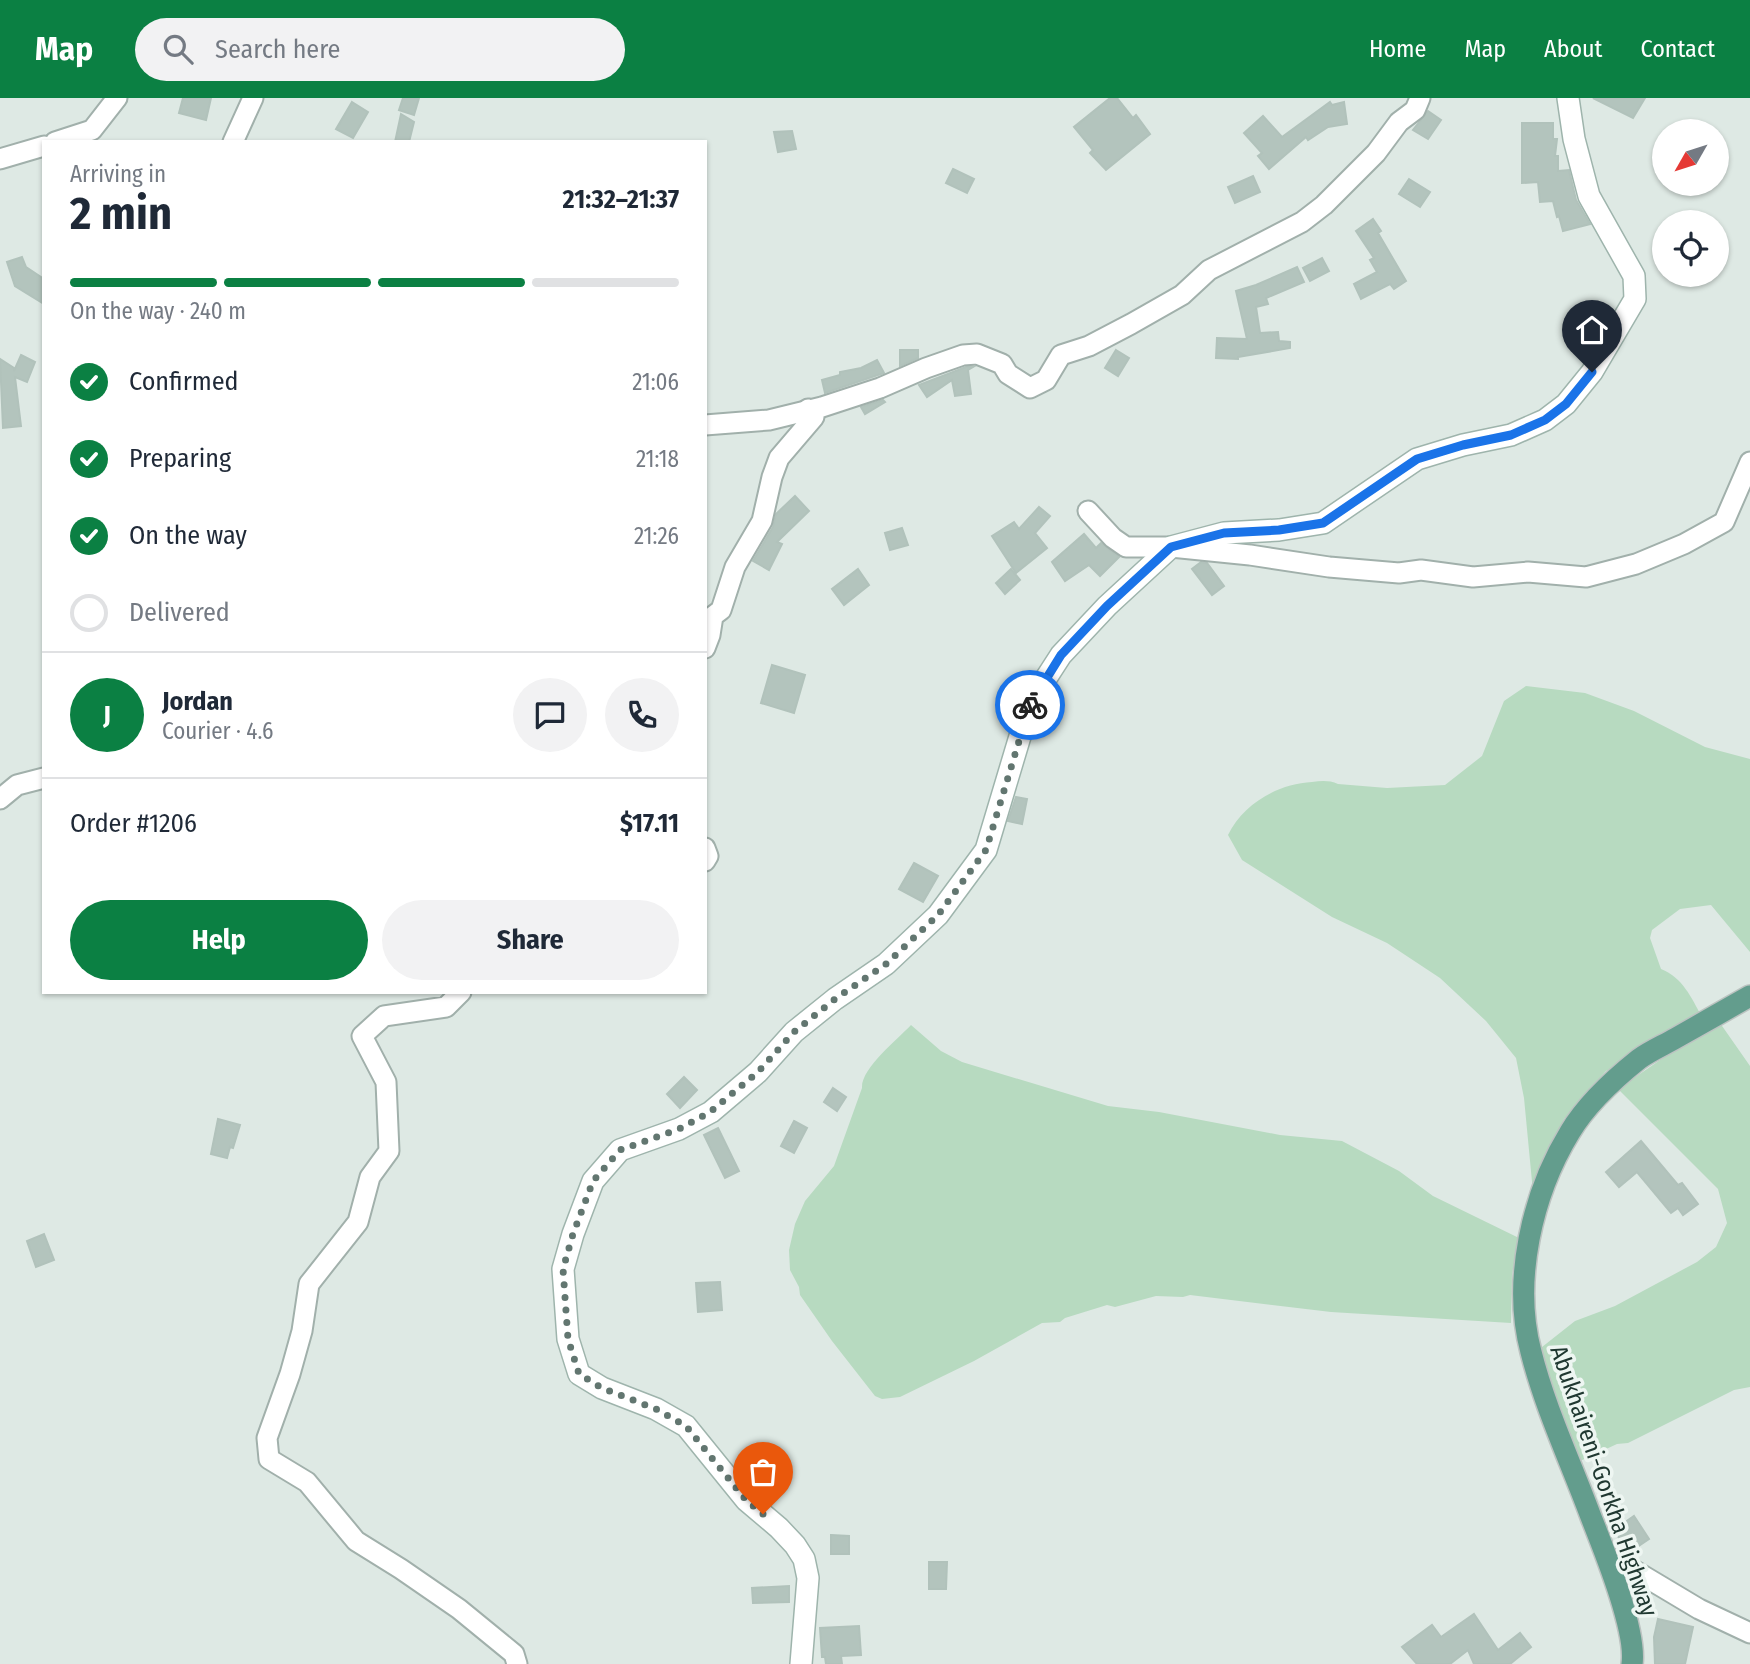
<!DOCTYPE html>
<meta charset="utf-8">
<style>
:root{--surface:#fff;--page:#f2f2f3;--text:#1f2937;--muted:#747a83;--line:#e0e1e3;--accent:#0b8043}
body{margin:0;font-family:"Fira Sans Condensed",sans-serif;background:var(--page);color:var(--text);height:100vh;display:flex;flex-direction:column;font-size:26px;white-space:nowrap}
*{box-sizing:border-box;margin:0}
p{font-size:23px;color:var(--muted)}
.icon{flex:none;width:38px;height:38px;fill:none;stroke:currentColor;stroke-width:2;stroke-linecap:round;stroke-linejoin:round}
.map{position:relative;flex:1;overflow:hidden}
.panel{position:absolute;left:42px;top:42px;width:665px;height:854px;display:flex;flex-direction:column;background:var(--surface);border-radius:0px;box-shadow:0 2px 5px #0004}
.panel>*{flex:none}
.needle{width:46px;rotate:231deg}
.controls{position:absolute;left:1652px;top:21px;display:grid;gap:14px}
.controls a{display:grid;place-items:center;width:77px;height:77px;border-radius:50%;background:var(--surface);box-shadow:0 2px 5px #0004;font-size:35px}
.pin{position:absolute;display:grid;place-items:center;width:60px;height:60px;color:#fff;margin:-72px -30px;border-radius:50% 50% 50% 0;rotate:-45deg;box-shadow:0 0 7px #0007}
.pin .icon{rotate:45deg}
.courier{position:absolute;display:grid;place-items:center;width:70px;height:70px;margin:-35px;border:5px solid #1a73e8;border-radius:50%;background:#fff;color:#222;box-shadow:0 2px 9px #0007}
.headline em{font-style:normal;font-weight:700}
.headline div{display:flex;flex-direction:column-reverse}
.headline{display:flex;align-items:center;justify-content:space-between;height:119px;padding:0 28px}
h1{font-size:46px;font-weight:700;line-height:52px}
.bar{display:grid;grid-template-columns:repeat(4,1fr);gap:10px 7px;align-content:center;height:84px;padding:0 28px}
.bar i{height:9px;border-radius:5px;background:var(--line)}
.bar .on{background:var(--accent)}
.bar p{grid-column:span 4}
.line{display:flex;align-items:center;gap:18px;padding:0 28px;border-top:2px solid var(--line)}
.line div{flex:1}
.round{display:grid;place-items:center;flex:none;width:74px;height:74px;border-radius:37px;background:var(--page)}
ol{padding:0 28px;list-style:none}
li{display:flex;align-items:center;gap:21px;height:77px}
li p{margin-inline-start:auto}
li .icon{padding:7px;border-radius:50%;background:var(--accent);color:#fff;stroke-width:4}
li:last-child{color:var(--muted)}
li i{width:38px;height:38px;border:4px solid var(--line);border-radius:50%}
.action{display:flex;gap:14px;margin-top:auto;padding:14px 28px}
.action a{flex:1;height:80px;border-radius:42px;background:var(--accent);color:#fff;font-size:28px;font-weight:700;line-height:80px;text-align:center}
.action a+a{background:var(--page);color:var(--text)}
header{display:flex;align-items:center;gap:42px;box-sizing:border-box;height:98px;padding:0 35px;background:var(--accent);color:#fff}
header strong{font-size:33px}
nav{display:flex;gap:38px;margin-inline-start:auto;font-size:24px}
.search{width:490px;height:63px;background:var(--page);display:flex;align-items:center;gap:18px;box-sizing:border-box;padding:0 24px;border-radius:38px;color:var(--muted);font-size:26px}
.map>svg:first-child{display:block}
.green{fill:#b7dac0}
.building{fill:#b3c4bd;stroke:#b1c2bb;stroke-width:2}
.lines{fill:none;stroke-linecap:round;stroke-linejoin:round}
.street-casing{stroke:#a1b0ab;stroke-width:23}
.secondary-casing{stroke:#9eb4ac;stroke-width:24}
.primary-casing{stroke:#bcc3c1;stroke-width:24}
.street{stroke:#fff;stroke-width:19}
.secondary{stroke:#fff;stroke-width:21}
.primary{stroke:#639d8d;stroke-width:21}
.done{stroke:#627670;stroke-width:7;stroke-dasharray:0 12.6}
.route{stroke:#1a73e8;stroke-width:9}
.labels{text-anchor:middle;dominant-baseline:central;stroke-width:7;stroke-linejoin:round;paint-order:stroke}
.street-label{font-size:24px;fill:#203831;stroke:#eef6f2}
</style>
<header>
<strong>Map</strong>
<div class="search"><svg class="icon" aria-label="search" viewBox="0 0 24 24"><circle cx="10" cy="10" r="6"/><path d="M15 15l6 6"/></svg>Search here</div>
<nav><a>Home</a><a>Map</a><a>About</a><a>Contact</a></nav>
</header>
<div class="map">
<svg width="1750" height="1566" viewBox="0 0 1750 1566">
<rect width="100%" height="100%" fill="#dee9e4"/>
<!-- green -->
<g class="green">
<path d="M1526,588L1585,595L1634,613L1705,649L1750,661V854L1711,807L1680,811L1652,832L1650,840L1661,871C1683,880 1691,899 1702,919L1606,973L1564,1021L1552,1055L1533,1094L1524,1000L1516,960L1486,923L1440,880L1387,845L1332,819L1242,762L1228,737C1243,706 1277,686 1312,684C1321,683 1329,682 1338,686L1387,690L1445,687L1482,658L1504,603Z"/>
<path d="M1720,925L1750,968V1289L1734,1292L1628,1345L1617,1346L1578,1364C1567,1326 1549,1291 1537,1253L1575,1223L1615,1208L1697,1164L1716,1149L1727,1125L1718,1091L1618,991L1692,940Z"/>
<path d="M911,927L941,953L962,964L1108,1008L1159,1014L1280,1037L1342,1043L1399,1073L1433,1098L1519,1140L1512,1176L1511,1225L1331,1214L1190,1197L1183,1199L1156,1198L1115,1209L1107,1207L1065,1220L1060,1224L1042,1225L974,1263L900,1299L882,1301L875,1298L832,1243L800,1197L799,1189L790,1172L789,1152L795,1126L805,1103L834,1068L862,990C861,970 897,942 911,927Z"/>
</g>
<!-- building -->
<g class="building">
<path d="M183,0H211L206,22L179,15Z"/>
<path d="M403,0H419L414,17L399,12Z"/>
<path d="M1110,0H1117L1133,20L1136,17L1150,36L1106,72L1090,55L1093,52L1074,29Z"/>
<path d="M1593,0H1645L1633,20Z"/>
<path d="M352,4L368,14L353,40L336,31Z"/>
<path d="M1330,4L1332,7L1344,4L1347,26L1328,29L1308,42L1306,39L1269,71L1258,58L1262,55L1244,35L1263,18L1282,39Z"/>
<path d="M1428,13L1441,22L1428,41L1413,32Z"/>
<path d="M401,16L414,24L409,44H395Z"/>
<path d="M1522,25H1553V41H1557L1555,58H1558V73L1569,72L1576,102L1590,126L1563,133L1559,118L1557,119L1553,103L1540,104L1538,84L1522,85Z"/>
<path d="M792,33L796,51L778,54L774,34Z"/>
<path d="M953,71L974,81L967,95L946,85Z"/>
<path d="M1253,78L1260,94L1235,105L1228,89Z"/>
<path d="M1409,81L1430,94L1420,109L1399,96Z"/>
<path d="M1373,121L1381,133L1378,135L1406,183L1394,191L1390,186L1361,201L1354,186L1377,174L1370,162L1374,160L1356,133Z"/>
<path d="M22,159L26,169L44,181V206L15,188L7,164Z"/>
<path d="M1322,160L1329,173L1310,183L1303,170Z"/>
<path d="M1297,169L1304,184L1266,200L1268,206L1256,209L1260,235L1278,234L1279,243L1290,244V250L1238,259V261L1216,260L1217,240L1247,241L1236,193L1256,187Z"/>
<path d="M900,252H918V260L900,268Z"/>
<path d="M1116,252L1129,260L1118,278L1105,270Z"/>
<path d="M21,257L35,264L27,284L15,279L21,328L3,330L0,261L14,270V273Z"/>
<path d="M877,262L884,275L825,295L822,282L840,277V274L861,270Z"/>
<path d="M966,269H973L968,272L971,296L955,298L952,282L927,299L919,287Z"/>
<path d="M883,302L885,304L865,316L861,309Z"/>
<path d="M795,398L809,413L777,444L782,446L769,472L753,463L773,429L776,416Z"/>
<path d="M1039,409L1050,418L1035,435L1047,450L1016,475L992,438L1014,424L1019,431Z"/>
<path d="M902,430L908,447L890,452L885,435Z"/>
<path d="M1084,436L1096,450L1101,445L1119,459L1100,478L1089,467L1065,483L1052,464Z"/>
<path d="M1201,464L1207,465L1224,488L1212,497L1192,471Z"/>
<path d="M858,471L869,487L844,507L832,491Z"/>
<path d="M1011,471L1020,482L1005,496L996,485Z"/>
<path d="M772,567L805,577L794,615L761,605Z"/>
<path d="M1016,699L1027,701L1022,726L1008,723Z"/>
<path d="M914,765L938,778L923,804L899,791Z"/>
<path d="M684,979L697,992L680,1010L667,996Z"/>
<path d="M833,990L846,999L837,1013L824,1004Z"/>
<path d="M218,1021L240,1027L233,1050L230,1049L227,1060L211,1056Z"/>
<path d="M794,1023L807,1030L794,1055L781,1048Z"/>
<path d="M718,1030L739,1073L725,1080L704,1037Z"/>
<path d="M1641,1043L1678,1087L1682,1085L1698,1106L1683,1117L1678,1110L1671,1115L1637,1074L1619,1089L1606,1074Z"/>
<path d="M44,1136L54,1162L36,1169L27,1143Z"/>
<path d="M720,1184L722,1212L698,1214L696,1185Z"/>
<path d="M1634,1418L1649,1441L1634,1451L1632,1448L1626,1451L1614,1432Z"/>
<path d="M831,1437L849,1438V1456H831Z"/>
<path d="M929,1464H947L946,1491H929Z"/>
<path d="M789,1488V1504L753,1505L752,1490Z"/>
<path d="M1474,1516L1498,1552L1520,1535L1531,1549L1510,1566H1474L1468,1552L1450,1566H1417L1402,1549L1432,1527L1441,1539Z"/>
<path d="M1658,1521L1693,1529L1685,1566H1655L1654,1539Z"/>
<path d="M859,1528L861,1557L841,1558L842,1566H826L825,1559H822L820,1530Z"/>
</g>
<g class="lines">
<!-- street casing -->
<g class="street-casing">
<g id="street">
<path d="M55,44L92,32L117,0"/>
<path d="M233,44L253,0"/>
<path d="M0,61L44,48"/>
<path d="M705,327L769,322L822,309L880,290L926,270L963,257L977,256L1002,266L1008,276L1030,290L1046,282L1061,257L1089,248L1131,226L1182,197L1209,172L1302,124L1324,107L1376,55L1399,24L1415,12L1420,0"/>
<path d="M1088,413L1113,440L1126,449H1171L1250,457L1329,469L1399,475L1421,472L1473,479L1528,474L1586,479L1636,466L1684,446L1724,424L1750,364"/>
<path d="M705,550L710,537L713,518L721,512L735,469L762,423L772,379L779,360L814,319L808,311"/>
<path d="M0,701L17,687L44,680"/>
<path d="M705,750L708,758L705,763"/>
<path d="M461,894L446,909L384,918L362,938L386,984L389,1053L370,1079L358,1124L309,1186L302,1233L290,1276L267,1340L269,1361L307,1384L356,1443L401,1471L459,1511L514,1556L517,1566"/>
<path d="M1611,1468H1627L1699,1511L1750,1535"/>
</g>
</g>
<!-- secondary casing -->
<g class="secondary-casing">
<path id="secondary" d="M801,1566L808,1480L804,1461L795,1447L779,1430L746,1402L686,1328L656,1311L602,1290L579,1276L568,1241L563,1171L573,1136L593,1083L620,1052L679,1031L711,1014L758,974L794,934L835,901L886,866L938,817L986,752L1030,605L1061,557L1107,508L1171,449L1224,435L1279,432L1323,425L1417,361L1463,347L1511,337L1545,322L1566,306L1592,274L1635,201L1634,178L1589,98L1574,41L1568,0"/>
</g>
<!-- primary casing -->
<g class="primary-casing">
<path id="primary" d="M1632,1566C1637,1533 1604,1452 1591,1419C1571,1365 1545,1310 1531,1254C1512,1183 1532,1096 1570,1034C1586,1007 1614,981 1639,961C1650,953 1664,947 1676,940C1701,926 1725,912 1750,898"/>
</g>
<!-- street -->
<use href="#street" class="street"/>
<!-- secondary -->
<use href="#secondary" class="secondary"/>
<!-- primary -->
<use href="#primary" class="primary"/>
</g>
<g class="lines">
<!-- done -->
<path class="done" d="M763,1416L746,1402L686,1328L656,1311L602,1290L579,1276L568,1241L563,1171L573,1136L593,1083L620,1052L679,1031L710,1014L758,974L794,934L835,901L886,866L938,817L986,752L1030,607"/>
<!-- route -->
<path class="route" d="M1030,607L1061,557L1107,508L1171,449L1224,435L1279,432L1323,425L1417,361L1463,347L1511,337L1545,322L1566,306L1592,274"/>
</g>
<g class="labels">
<!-- street labels -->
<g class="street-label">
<text transform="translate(1604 1383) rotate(71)">Abukhaireni-Gorkha Highway</text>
</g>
</g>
</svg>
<div class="controls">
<a><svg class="needle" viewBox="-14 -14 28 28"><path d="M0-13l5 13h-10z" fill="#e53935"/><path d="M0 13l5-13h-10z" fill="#747a83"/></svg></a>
<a><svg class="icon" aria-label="locate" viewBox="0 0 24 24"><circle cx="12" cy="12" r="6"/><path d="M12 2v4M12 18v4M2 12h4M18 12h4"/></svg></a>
</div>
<div class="pin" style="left:763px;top:1416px;background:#ea580c"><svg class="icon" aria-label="bag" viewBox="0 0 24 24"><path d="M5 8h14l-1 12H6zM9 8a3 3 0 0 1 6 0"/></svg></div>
<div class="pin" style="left:1592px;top:274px;background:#1f2937"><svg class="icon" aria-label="home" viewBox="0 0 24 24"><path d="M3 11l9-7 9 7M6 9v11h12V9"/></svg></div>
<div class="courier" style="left:1030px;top:607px"><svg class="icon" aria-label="bike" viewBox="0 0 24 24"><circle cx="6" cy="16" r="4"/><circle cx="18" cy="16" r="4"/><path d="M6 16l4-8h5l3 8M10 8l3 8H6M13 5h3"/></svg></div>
<section class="panel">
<div class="headline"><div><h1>2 min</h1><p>Arriving in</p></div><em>21:32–21:37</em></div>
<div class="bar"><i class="on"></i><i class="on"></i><i class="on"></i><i></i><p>On the way · 240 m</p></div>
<ol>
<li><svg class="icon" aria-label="check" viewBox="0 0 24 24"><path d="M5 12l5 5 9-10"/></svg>Confirmed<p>21:06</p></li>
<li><svg class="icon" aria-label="check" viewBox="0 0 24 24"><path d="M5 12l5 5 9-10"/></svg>Preparing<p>21:18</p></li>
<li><svg class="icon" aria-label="check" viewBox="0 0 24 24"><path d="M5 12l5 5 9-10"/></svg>On the way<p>21:26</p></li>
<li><i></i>Delivered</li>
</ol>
<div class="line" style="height:126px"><b class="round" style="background:var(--accent);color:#fff">J</b><div><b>Jordan</b><p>Courier · 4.6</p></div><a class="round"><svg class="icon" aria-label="chat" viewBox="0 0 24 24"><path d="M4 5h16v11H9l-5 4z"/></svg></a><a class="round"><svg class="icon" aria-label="phone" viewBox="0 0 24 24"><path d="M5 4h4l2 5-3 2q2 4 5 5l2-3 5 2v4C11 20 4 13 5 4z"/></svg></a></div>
<div class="line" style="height:91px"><div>Order #1206</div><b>$17.11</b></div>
<div class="action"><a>Help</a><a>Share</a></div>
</section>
</div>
